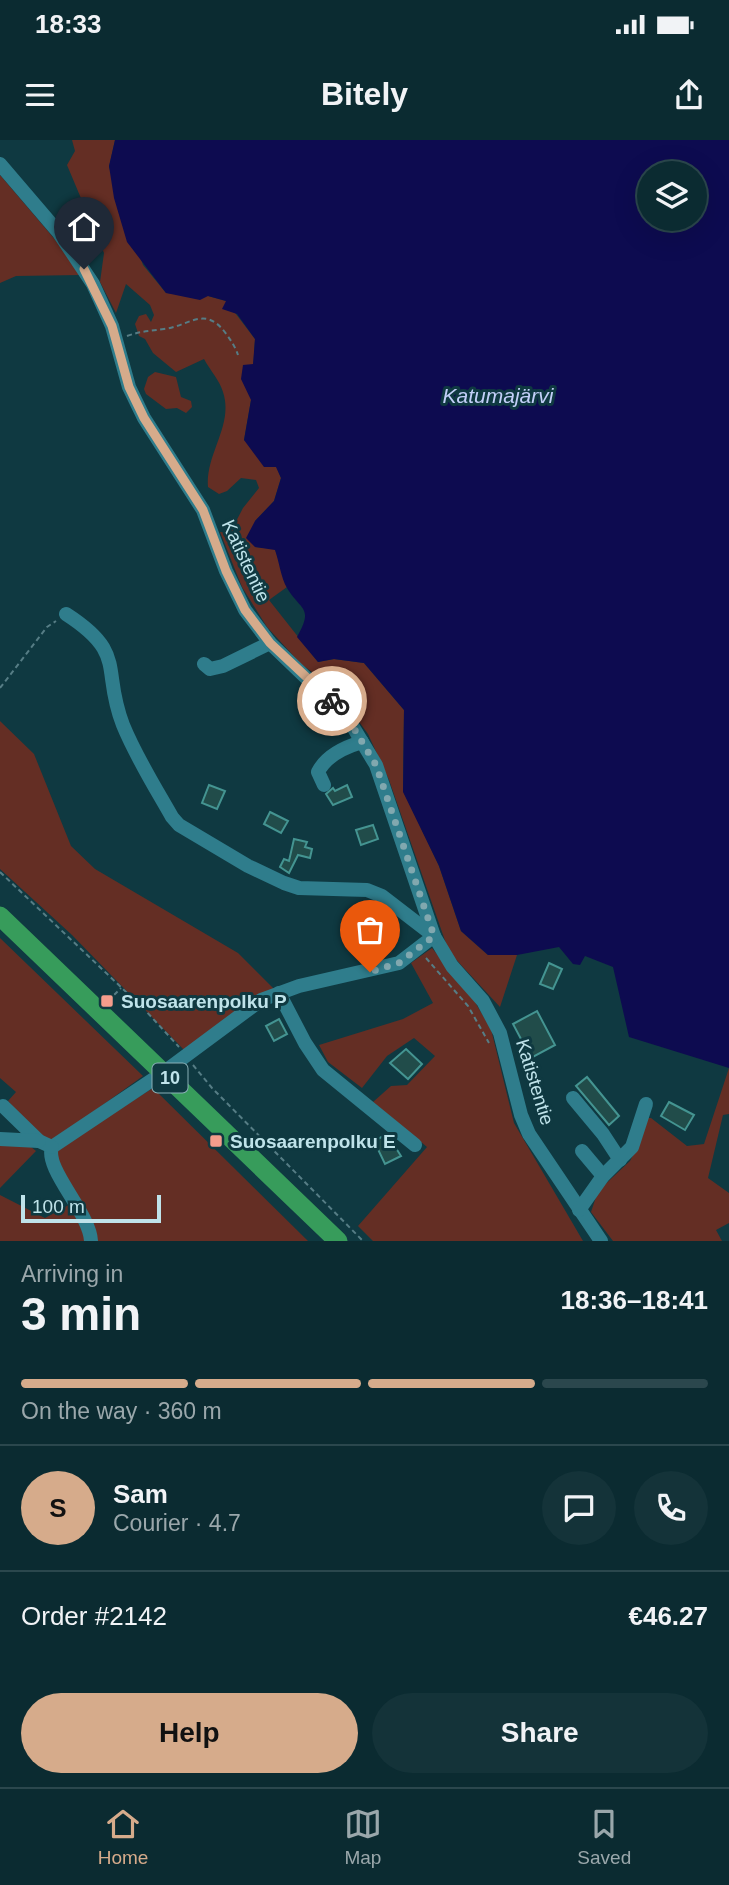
<!DOCTYPE html>
<meta charset="utf-8">
<style>
:root{--surface:#0b2b31;--page:#143339;--text:#f1f3f6;--muted:#9aa7ab;--line:#2b474d;--accent:#d6ab8b}
body{margin:0;font-family:Helvetica,sans-serif;background:var(--page);color:var(--text);height:100vh;display:flex;flex-direction:column;font-size:26px;white-space:nowrap}
*{box-sizing:border-box;margin:0}
p{font-size:23px;color:var(--muted)}
.icon{flex:none;width:38px;height:38px;fill:none;stroke:currentColor;stroke-width:2;stroke-linecap:round;stroke-linejoin:round}
.map{position:relative;height:1101px;overflow:hidden}
.sheet{display:flex;flex-direction:column;background:var(--surface);flex:1}
.sheet>*{flex:none}
.buttons{position:absolute;left:637px;top:21px;display:grid;gap:14px}
.buttons a{display:grid;place-items:center;width:70px;height:70px;border-radius:50%;background:var(--surface);box-shadow:0 7px 28px #0002,0 0 0 2px var(--line);font-size:35px}
.scale{position:absolute;left:21px;bottom:18px;width:140px;box-sizing:border-box;padding-left:7px;border:4px solid #bfe3ea;border-top:0;font-size:19px;line-height:24px;white-space:nowrap;color:#bfe3ea;-webkit-text-stroke:5px #0f3941;paint-order:stroke}
.pin{position:absolute;display:grid;place-items:center;width:60px;height:60px;color:#fff;margin:-72px -30px;border-radius:50% 50% 50% 0;rotate:-45deg;box-shadow:0 0 7px #0007}
.pin .icon{rotate:45deg}
.courier{position:absolute;display:grid;place-items:center;width:70px;height:70px;margin:-35px;border:5px solid #d6ab8b;border-radius:50%;background:#fff;color:#222;box-shadow:0 2px 9px #0007}
.head em{font-style:normal;font-weight:700}
.head div{display:flex;flex-direction:column-reverse}
.head{display:flex;align-items:center;justify-content:space-between;height:119px;padding:0 21px}
h1{font-size:46px;font-weight:700;line-height:52px}
.bar{display:grid;grid-template-columns:repeat(4,1fr);gap:10px 7px;align-content:center;height:84px;padding:0 21px}
.bar i{height:9px;border-radius:5px;background:var(--line)}
.bar .current{background:var(--accent)}
.bar p{grid-column:span 4}
.line{display:flex;align-items:center;gap:18px;padding:0 21px;border-top:2px solid var(--line)}
.line div{flex:1}
.round{display:grid;place-items:center;flex:none;width:74px;height:74px;border-radius:37px;background:var(--page)}
.button{display:flex;gap:14px;margin-top:auto;padding:14px 21px}
.button a{flex:1;height:80px;border-radius:42px;background:var(--accent);color:#111;font-size:28px;font-weight:700;line-height:80px;text-align:center}
.button a+a{background:var(--page);color:var(--text)}
.status{display:flex;justify-content:space-between;align-items:center;height:49px;padding:0 35px;background:var(--surface);direction:ltr}
.status svg{height:19px;fill:currentColor}
header{display:flex;justify-content:space-between;align-items:center;height:91px;padding:0 21px;background:var(--surface);font-size:32px;font-weight:700}
.tabs{display:flex;justify-content:space-around;align-items:center;height:98px;border-top:2px solid var(--line);background:var(--surface);font-size:19px;color:var(--muted)}
.tabs a{display:grid;justify-items:center;gap:4px}
.tabs .current{color:var(--accent)}
.map>svg:first-child{display:block}
.green{fill:#642e24}
.water{fill:#0d0b50;fill-rule:evenodd}
.building{fill:#214c4a;stroke:#449491;stroke-width:2}
.lines{fill:none;stroke-linecap:round;stroke-linejoin:round}
.path{stroke:#567d85;stroke-width:2;stroke-dasharray:5 3.5;stroke-linecap:butt}
.minor{stroke:#2f7d8c;stroke-width:14}
.highway{stroke:#379c5b;stroke-width:19}
.done{stroke:#81a8af;stroke-width:7;stroke-dasharray:0 12.6}
.route{stroke:#d6ab8b;stroke-width:9}
.poi-dot{fill:#f49d8c;stroke:#0f3941;stroke-width:2.5}
.labels{text-anchor:middle;dominant-baseline:central;stroke-width:6;stroke-linejoin:round;paint-order:stroke}
.shield{fill:#0f3941;stroke:#8ab0b7;stroke-width:2}
.shield-label{font-size:18px;font-weight:bold;fill:#bfe3ea}
.street-label{font-size:19px;fill:#bfe3ea;stroke:#0f3941}
.poi-label{font-size:19px;font-weight:bold;fill:#bfe3ea;stroke:#0f3941;text-anchor:start}
.water-label{font-size:21px;font-style:italic;fill:#c2cff8;stroke:#0f3941}
</style>
<div class="status"><b>18:33</b><svg viewBox="0 0 49 12"><path d="M0 12V9h3v3zM5 12V6h3v6zM10 12V3h3v9zM15 12V0h3v12zM26 1h20v11H26zM47 4h2v5h-2z"/></svg></div>
<header><svg class="icon" aria-label="menu" viewBox="0 0 24 24"><path d="M4 6h16M4 12h16M4 18h16"/></svg>Bitely<svg class="icon" aria-label="share" viewBox="0 0 24 24"><path d="M12 15V3M7 8l5-5 5 5M5 13v7h14v-7"/></svg></header>
<div class="map">
<svg width="729" height="1101" viewBox="0 0 729 1101">
<rect width="100%" height="100%" fill="#0f3941"/>
<!-- green -->
<g class="green">
<path d="M72,0H115L109,27L143,125L166,153L208,156L226,161L255,199L251,260L244,300L276,326L281,338L274,361L255,381V407L275,409L287,447L269,460L318,522L334,519L364,523L404,570L403,650L439,726L461,791L488,815H517L500,867L449,812L389,640L368,594L334,548L301,524L267,487L242,447L220,392L230,393L243,368L259,348L256,340L241,338L227,351L219,354L208,347C205,314 234,285 223,252C220,241 210,230 204,219L176,232L153,213L145,199L139,196L135,184L139,176L146,174L151,182L154,175L150,165L126,144L116,173L100,142L104,113L67,25L75,11Z"/>
<path d="M0,35L69,116L81,135L16,136L0,143Z"/>
<path d="M155,232L176,237L181,257L191,261L192,267L186,273L177,268L166,269L146,254L144,249L148,237Z"/>
<path d="M0,581L34,614L71,706L95,729L238,813L276,851L186,912L72,795L0,729Z"/>
<path d="M0,798L143,936L54,1000L40,998L8,961L16,952L0,938Z"/>
<path d="M432,808L472,857L491,889L514,983L583,1101H373L358,1086L427,1007L373,962L391,946L407,945L435,916L414,898L387,916L362,948L328,922L319,905L403,879L433,863L411,823Z"/>
<path d="M729,928V974L723,975L708,1038L729,1053V1083L716,1090L722,1101H613L591,1072L598,1051L630,1021L642,998L646,978H651L687,1006L704,1004Z"/>
<path d="M153,948L308,1101H95L55,1015V1010Z"/>
<path d="M0,1004L31,1007L36,1011L0,1048Z"/>
<path d="M0,1055L45,1078L74,1062L89,1101H0Z"/>
</g>
<!-- water -->
<path class="water" d="M115,0H729V928L629,897L613,827L585,816L580,825L573,824L559,807L517,815H488L461,791L439,726L403,652L404,570L364,523L334,519L318,522L297,497C314,467 301,471 287,448C281,438 279,421 275,410L255,407L246,398L255,381L274,361L281,338L276,327H264L244,300L251,260L241,239L243,225L253,224L255,199L237,174L222,169L226,161L208,156L200,160L166,153L127,102L114,58L109,26ZM649,33H695V79H649Z"/>
<!-- building -->
<g class="building">
<path d="M209,645L225,651L217,669L202,663Z"/>
<path d="M347,645L352,657L333,665L326,654L333,648L335,651Z"/>
<path d="M270,672L288,681L281,693L264,684Z"/>
<path d="M373,685L378,699L361,705L356,690Z"/>
<path d="M294,699L307,702L305,707L312,709L310,718L298,715L289,733L280,727L284,719L289,721Z"/>
<path d="M549,823L562,829L553,849L540,844Z"/>
<path d="M537,871L555,905L531,918L513,884Z"/>
<path d="M279,879L287,894L274,901L266,886Z"/>
<path d="M406,909L422,924L408,939L390,923Z"/>
<path d="M587,937L619,976L609,985L576,946Z"/>
<path d="M669,962L694,975L685,990L661,976Z"/>
<path d="M387,994L401,1016L385,1024L374,1001Z"/>
</g>
<g class="lines">
<!-- path -->
<g class="path">
<path d="M127,196C141,191 150,191 164,189C189,186 204,166 224,191C230,199 235,206 238,215"/>
<path d="M0,548L47,487L56,481"/>
<path d="M0,732L145,870L179,907"/>
<path d="M426,818L468,866L489,903"/>
<path d="M108,861L121,848"/>
<path d="M193,925L212,948L363,1101"/>
</g>
<!-- minor -->
<g class="minor">
<path d="M0,24L59,93L93,144L112,186L129,247L144,278L203,370L226,431L245,470L270,503L347,577L376,625L434,796L452,826L483,861L500,893L521,975L529,994L601,1101"/>
<path d="M66,474C128,514 101,529 123,585C136,617 155,647 172,677L179,685L248,726L284,743L299,748L367,750L382,756L434,796L399,823L299,846L261,860L164,932L52,1007C44,1029 90,1073 91,1101"/>
<path d="M204,524L210,529L223,526L270,503"/>
<path d="M324,645L318,632C326,616 345,607 362,602"/>
<path d="M279,853L305,903L323,930L415,1005"/>
<path d="M573,958L603,994L620,1020"/>
<path d="M3,966L39,1001L52,1007"/>
<path d="M0,999L39,1001"/>
<path d="M582,1011L603,1036"/>
<path d="M579,1070L603,1036L632,1007L646,964"/>
</g>
<!-- highway -->
<path class="highway" d="M0,776L338,1101"/>
</g>
<g class="lines">
<!-- done -->
<path class="done" d="M332,561L347,577L376,625L434,796L399,823L370,832"/>
<!-- route -->
<path class="route" d="M84,129L112,186L129,247L144,278L203,370L226,431L245,470L270,503L332,561"/>
</g>
<!-- markers -->
<g class="poi-dot">
<rect x="100" y="854" width="14" height="14" rx="3.5"/>
<rect x="209" y="994" width="14" height="14" rx="3.5"/>
</g>
<g class="labels">
<!-- shield labels -->
<rect class="shield" x="152.5" y="923.5" width="35" height="29" rx="5"/>
<g class="shield-label">
<text x="170" y="938">10</text>
</g>
<!-- street labels -->
<g class="street-label">
<text transform="translate(246 421) rotate(65)">Katistentie</text>
<text transform="translate(535 942) rotate(73)">Katistentie</text>
</g>
<!-- poi labels -->
<g class="poi-label">
<text x="121" y="861">Suosaarenpolku P</text>
<text x="230" y="1001">Suosaarenpolku E</text>
</g>
<!-- water labels -->
<g class="water-label">
<text x="498" y="255">Katumajärvi</text>
</g>
</g>
</svg>
<div class="buttons">
<a><svg class="icon" aria-label="layers" viewBox="0 0 24 24"><path d="M12 4l9 5-9 5-9-5zM3 14l9 5 9-5"/></svg></a>
</div>
<div class="scale">100 m</div>
<div class="pin" style="left:370px;top:832px;background:#ea580c"><svg class="icon" aria-label="bag" viewBox="0 0 24 24"><path d="M5 8h14l-1 12H6zM9 8a3 3 0 0 1 6 0"/></svg></div>
<div class="pin" style="left:84px;top:129px;background:#1f2937"><svg class="icon" aria-label="home" viewBox="0 0 24 24"><path d="M3 11l9-7 9 7M6 9v11h12V9"/></svg></div>
<div class="courier" style="left:332px;top:561px"><svg class="icon" aria-label="bike" viewBox="0 0 24 24"><circle cx="6" cy="16" r="4"/><circle cx="18" cy="16" r="4"/><path d="M6 16l4-8h5l3 8M10 8l3 8H6M13 5h3"/></svg></div>
</div>
<section class="sheet">
<div class="head"><div><h1>3 min</h1><p>Arriving in</p></div><em>18:36–18:41</em></div>
<div class="bar"><i class="current"></i><i class="current"></i><i class="current"></i><i></i><p>On the way · 360 m</p></div>
<div class="line" style="height:126px"><b class="round" style="background:var(--accent);color:#111">S</b><div><b>Sam</b><p>Courier · 4.7</p></div><a class="round"><svg class="icon" aria-label="chat" viewBox="0 0 24 24"><path d="M4 5h16v11H9l-5 4z"/></svg></a><a class="round"><svg class="icon" aria-label="phone" viewBox="0 0 24 24"><path d="M5 4h4l2 5-3 2q2 4 5 5l2-3 5 2v4C11 20 4 13 5 4z"/></svg></a></div>
<div class="line" style="height:91px"><div>Order #2142</div><b>€46.27</b></div>
<div class="button"><a>Help</a><a>Share</a></div>
</section>
<nav class="tabs">
<a class="current"><svg class="icon" aria-label="home" viewBox="0 0 24 24"><path d="M3 11l9-7 9 7M6 9v11h12V9"/></svg>Home</a>
<a><svg class="icon" aria-label="map" viewBox="0 0 24 24"><path d="M3 6l6-2 6 2 6-2v14l-6 2-6-2-6 2zM9 4v14M15 6v14"/></svg>Map</a>
<a><svg class="icon" aria-label="saved" viewBox="0 0 24 24"><path d="M7 4h10v16l-5-4-5 4z"/></svg>Saved</a>
</nav>
